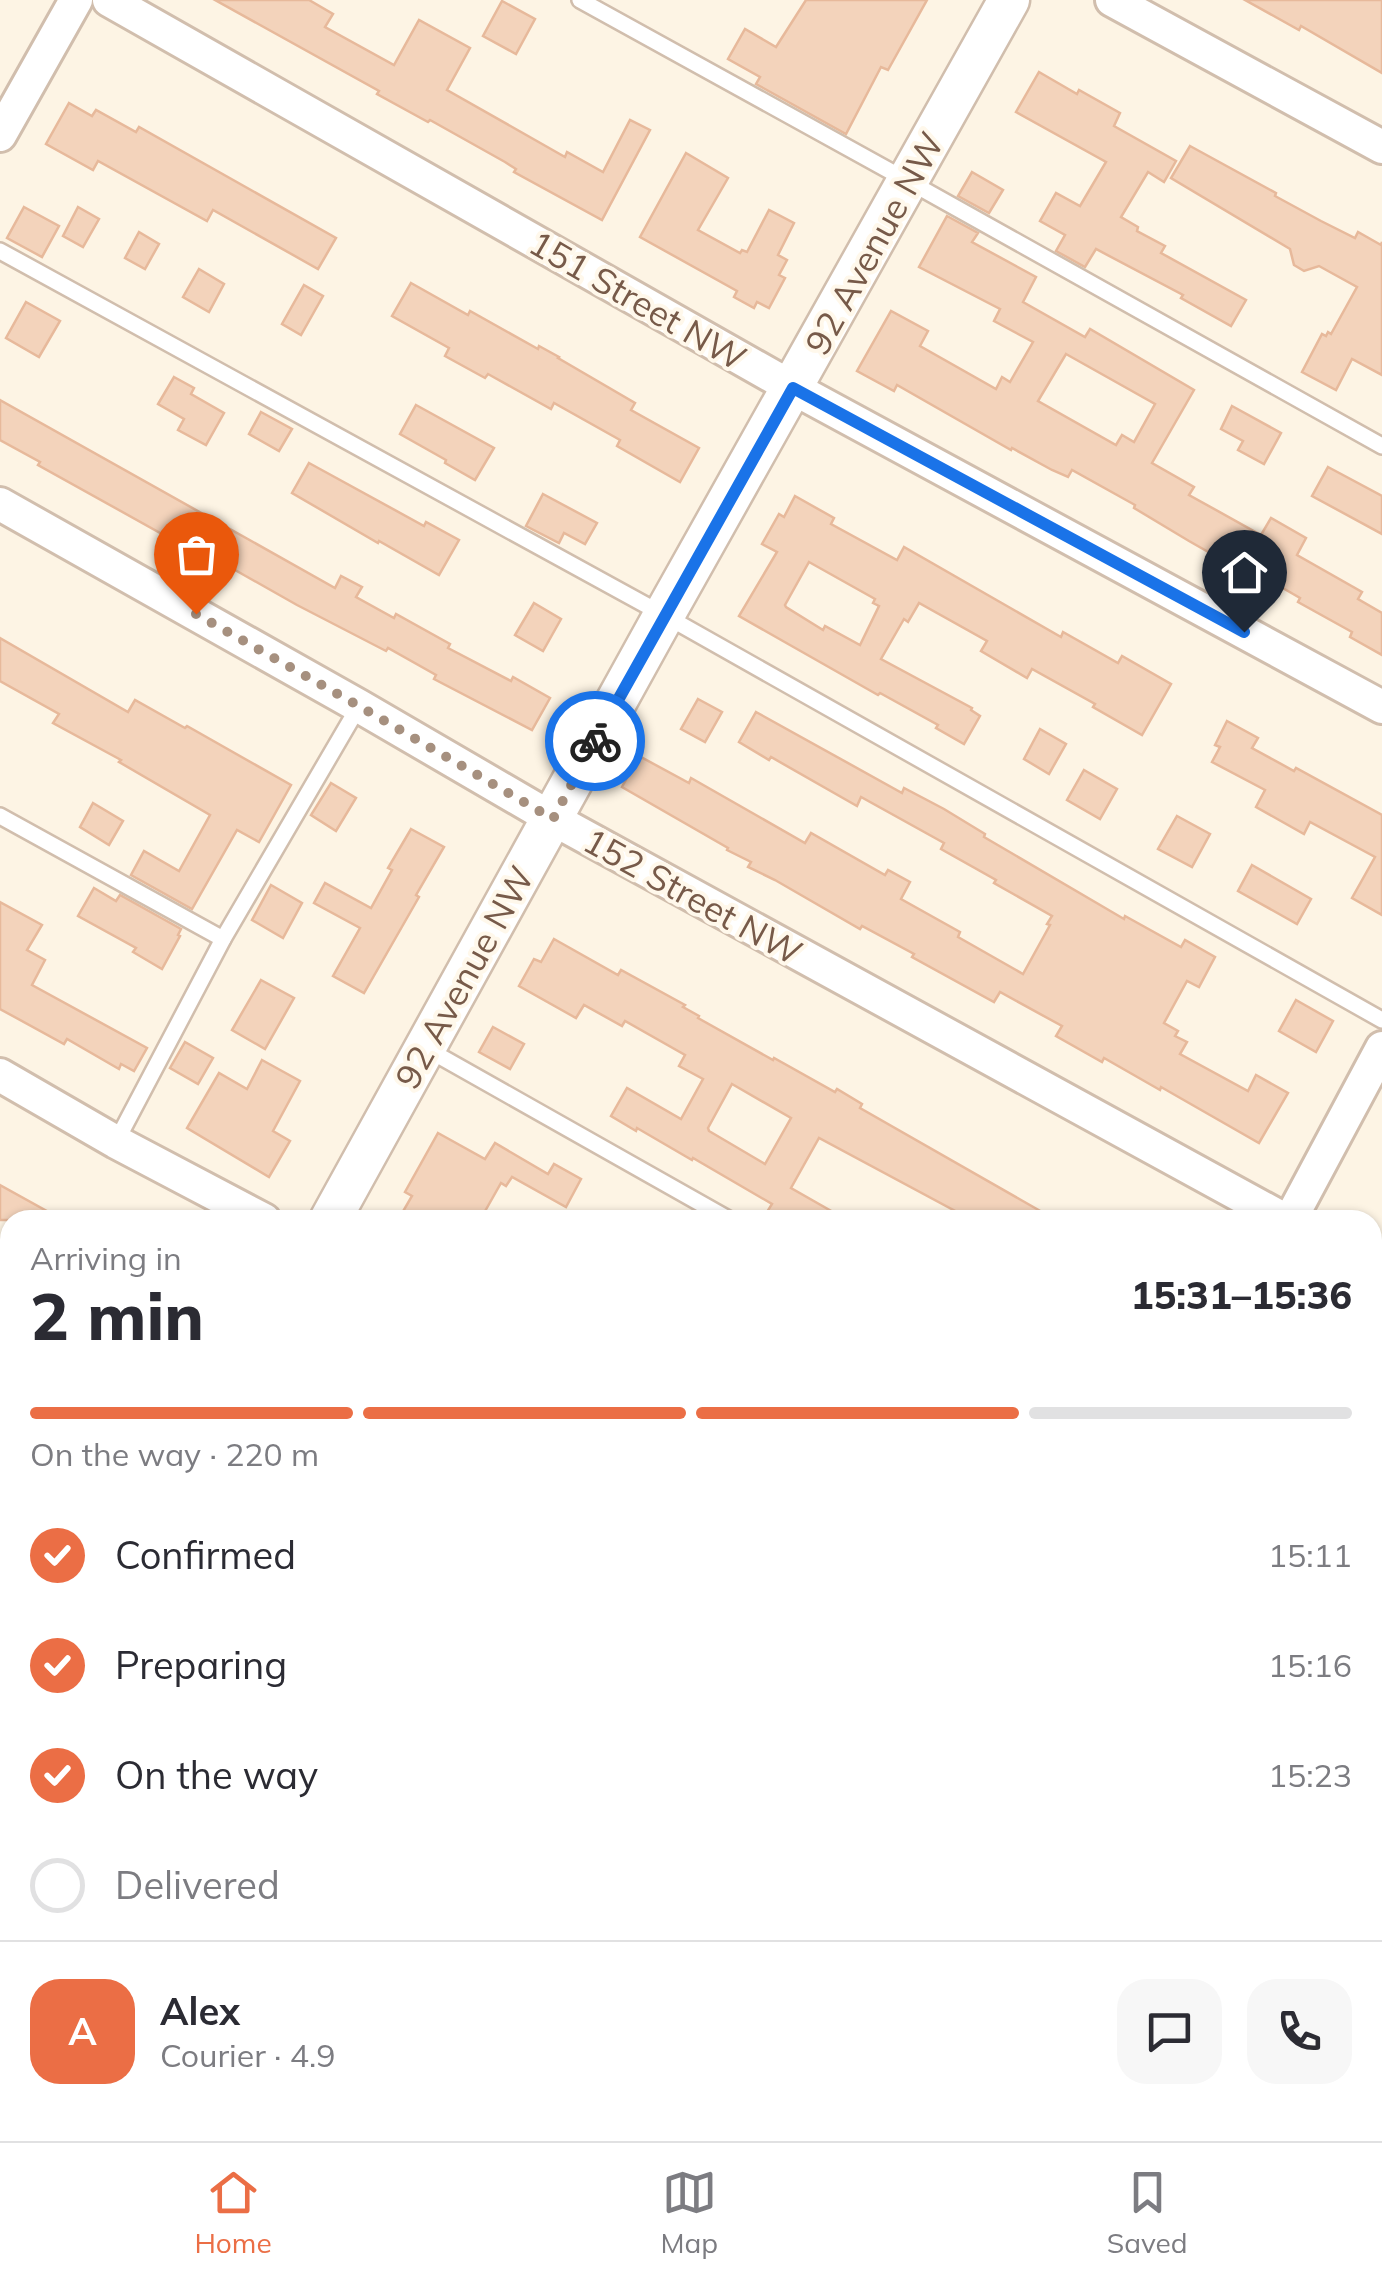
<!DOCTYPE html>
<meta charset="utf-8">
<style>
:root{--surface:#fff;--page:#f7f7f7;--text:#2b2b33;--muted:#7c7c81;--line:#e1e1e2;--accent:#eb6e45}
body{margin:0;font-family:Mulish,sans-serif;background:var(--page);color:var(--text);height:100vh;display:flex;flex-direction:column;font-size:38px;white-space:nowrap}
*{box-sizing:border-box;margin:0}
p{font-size:32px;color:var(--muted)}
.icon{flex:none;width:55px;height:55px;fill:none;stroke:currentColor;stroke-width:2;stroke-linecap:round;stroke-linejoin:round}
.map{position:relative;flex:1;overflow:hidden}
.drawer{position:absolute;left:0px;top:1210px;width:1382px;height:932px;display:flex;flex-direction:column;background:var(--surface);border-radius:30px 30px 0 0;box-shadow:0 2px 8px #0004}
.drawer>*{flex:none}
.pin{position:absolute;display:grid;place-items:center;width:85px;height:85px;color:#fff;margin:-102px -42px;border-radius:50% 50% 50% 0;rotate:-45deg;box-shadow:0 0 10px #0007}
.pin .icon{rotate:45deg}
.courier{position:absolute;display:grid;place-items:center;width:100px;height:100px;margin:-50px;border:8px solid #1a73e8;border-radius:50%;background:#fff;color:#222;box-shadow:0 2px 12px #0007}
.headline em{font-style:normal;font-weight:800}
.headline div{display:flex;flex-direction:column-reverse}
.headline{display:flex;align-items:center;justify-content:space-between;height:170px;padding:0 30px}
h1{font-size:65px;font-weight:800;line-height:75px}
.bar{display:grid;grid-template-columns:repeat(4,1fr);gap:15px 10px;align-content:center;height:120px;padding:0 30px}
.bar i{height:12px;border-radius:8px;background:var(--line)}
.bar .selected{background:var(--accent)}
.bar p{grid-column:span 4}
.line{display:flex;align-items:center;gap:25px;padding:0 30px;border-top:2px solid var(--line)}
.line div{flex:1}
.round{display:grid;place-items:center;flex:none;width:105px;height:105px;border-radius:30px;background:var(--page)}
ol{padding:0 30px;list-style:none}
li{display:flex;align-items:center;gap:30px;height:110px}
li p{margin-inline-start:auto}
li .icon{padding:10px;border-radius:50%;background:var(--accent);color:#fff;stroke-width:4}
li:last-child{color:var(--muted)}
li i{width:55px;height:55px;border:5px solid var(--line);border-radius:50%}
.tab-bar{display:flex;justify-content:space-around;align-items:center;height:140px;border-top:2px solid var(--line);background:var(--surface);font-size:28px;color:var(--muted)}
.tab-bar a{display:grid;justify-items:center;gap:5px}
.tab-bar .selected{color:var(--accent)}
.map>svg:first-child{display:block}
.building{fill:#f3d3bb;stroke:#e7b99b;stroke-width:2.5;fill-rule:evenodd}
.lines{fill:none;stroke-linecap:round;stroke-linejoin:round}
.service-casing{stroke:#d1bead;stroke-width:20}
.minor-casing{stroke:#d1bead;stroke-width:38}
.tertiary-casing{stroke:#d1bead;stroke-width:45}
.service{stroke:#fff;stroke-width:15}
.minor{stroke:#fff;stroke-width:32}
.tertiary{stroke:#fff;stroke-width:40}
.done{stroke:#a6907f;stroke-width:10;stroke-dasharray:0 18}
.route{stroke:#1a73e8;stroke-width:12}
.labels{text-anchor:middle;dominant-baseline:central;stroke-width:8;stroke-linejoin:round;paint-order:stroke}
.street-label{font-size:35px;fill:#775a49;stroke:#fff8eb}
</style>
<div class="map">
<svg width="1382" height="2141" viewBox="0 0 1382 2141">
<rect width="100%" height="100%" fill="#fdf4e4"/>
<!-- building -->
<g class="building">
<path d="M215,0H309L333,14L325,27L394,65L419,20L470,48L447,90L565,157L567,152L603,172L630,120L650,130L602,220L514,172L516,169L505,162L430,120L428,122L377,94L379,91Z"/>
<path d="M806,0H927L888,70L881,67L846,134L756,84L760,77L728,59L745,29L776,47Z"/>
<path d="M1245,0H1382V73L1301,26L1299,30Z"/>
<path d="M502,1L535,19L516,54L483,36Z"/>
<path d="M1039,72L1077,94L1079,90L1120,113L1114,126L1176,161L1164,182L1148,172L1121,217L1138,227L1137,231L1165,246L1161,253L1246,300L1231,326L1181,298L1183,295L1096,249L1085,267L1056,251L1065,235L1040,221L1056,193L1080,206L1106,162L1016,112Z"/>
<path d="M69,103L92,116L96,110L136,132L139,127L336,238L318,269L213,210L207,221L98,161L93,170L46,144Z"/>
<path d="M1190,146L1276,193L1275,196L1321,221L1355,238L1358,232L1381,245L1382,242V375L1352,359L1336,390L1302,372L1322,334L1326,336L1328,332L1331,334L1357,287L1319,266L1304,271L1294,265L1290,249L1171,178Z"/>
<path d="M686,153L728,178L698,230L740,253L742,250L747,252L769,210L794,223L778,255L787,260L779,275L785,278L769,308L757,302L754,308L734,297L737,291L640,237Z"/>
<path d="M972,172L1003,190L989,213L958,196Z"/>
<path d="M24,207L59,226L42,257L7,238Z"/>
<path d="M78,207L99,219L83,247L63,236Z"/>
<path d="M947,216L978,233L972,242L1036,277L1023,302L1085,337L1090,329L1194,390L1152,463L1194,487L1189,495L1261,535L1271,518L1306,538L1297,555L1362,592L1358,599L1382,613V655L1350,637L1352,632L1298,602L1300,598L1236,561L1233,566L1189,541L1134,508L1135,505L1072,470L1068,477L1052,470L1012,448L1011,450L897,385L894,391L857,371L891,311L928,331L920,346L996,389L1002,377L1010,382L1033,342L994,321L1000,309L919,267ZM1066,354L1155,404L1134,442L1122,435L1116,445L1038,401Z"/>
<path d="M139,232L159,244L145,269L125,258Z"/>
<path d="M199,269L224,284L209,312L183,297Z"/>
<path d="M411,283L468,315L470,311L538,349L539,346L559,357L558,358L635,403L631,410L699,448L680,482L617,446L620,440L554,403L551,409L488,374L485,378L445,356L449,348L392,316Z"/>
<path d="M304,285L323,296L301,335L282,324Z"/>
<path d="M26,302L60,321L39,357L6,338Z"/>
<path d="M174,377L194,388L191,394L224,413L206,445L178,430L184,419L158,404Z"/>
<path d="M0,400L335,588L341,576L362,587L356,597L394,618L396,614L450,644L448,648L511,681L513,677L550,698L532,730L434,679L436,675L388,648L386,651L297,605L175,536L174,538L163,532L162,534L38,465L40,462L0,440Z"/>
<path d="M416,405L494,448L475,480L445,463L446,460L400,434Z"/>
<path d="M1232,406L1281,433L1264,464L1238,450L1243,441L1221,429Z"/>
<path d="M261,412L292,429L279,451L249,434Z"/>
<path d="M309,463L424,526L426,522L459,540L439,575L379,541L378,543L292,493Z"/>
<path d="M1328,467L1382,496V534L1312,496Z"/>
<path d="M543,494L597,523L585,544L564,533L559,543L526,526Z"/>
<path d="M795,496L834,518L831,524L897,560L904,547L1061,637L1063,632L1118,663L1122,656L1171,684L1142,735L1093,707L1095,704L1032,669L1027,678L981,651L987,641L919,603L908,622L904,619L881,659L972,708L971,710L980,716L964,744L936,728L938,725L880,693L878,695L739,616L777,552L762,544L779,514L784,517ZM809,562L875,599L873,603L879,606L860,645L825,626L823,630L786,607L785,605Z"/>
<path d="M534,603L561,619L543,651L515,635Z"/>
<path d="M0,638L128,712L135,700L185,728L187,726L291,785L259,842L237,830L192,909L131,875L144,851L179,871L210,815L119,762L121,760L53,723L59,714L0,681Z"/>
<path d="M698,699L722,712L705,742L681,729Z"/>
<path d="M756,712L902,793L904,788L944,809L985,834L984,837L1124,919L1125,916L1181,947L1185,940L1215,957L1199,987L1187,981L1164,1023L1178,1031L1175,1036L1187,1042L1180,1054L1248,1091L1256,1075L1288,1093L1259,1143L1161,1087L1160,1090L1104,1058L1102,1062L1056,1036L1062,1026L1000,992L994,1002L912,957L914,954L862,926L860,929L775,880L748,867L751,862L727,850L728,848L622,787L639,756L689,783L691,778L805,843L811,833L885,875L888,870L910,882L901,899L960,932L958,937L1023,974L1050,925L1047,924L1052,916L994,883L996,880L941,849L944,843L861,797L857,806L771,757L769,760L739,742Z"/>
<path d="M1227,721L1258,738L1252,748L1294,771L1296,768L1382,815V915L1352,898L1375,857L1310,822L1304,834L1256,807L1265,790L1212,762L1220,747L1215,745Z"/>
<path d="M1040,729L1066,744L1049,774L1024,759Z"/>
<path d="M1084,770L1117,789L1100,819L1067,800Z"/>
<path d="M331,783L356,798L336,831L311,815Z"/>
<path d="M93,803L123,821L109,845L80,827Z"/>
<path d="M1177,816L1210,834L1192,867L1158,849Z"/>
<path d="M411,829L444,847L416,895L419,897L364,993L333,976L360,928L314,903L325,883L371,908L392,870L388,868Z"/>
<path d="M1252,865L1311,899L1297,924L1238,891Z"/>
<path d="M271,885L302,903L283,938L252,920Z"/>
<path d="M94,888L116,901L120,895L181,929L178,935L180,936L162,969L133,952L136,948L78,916Z"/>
<path d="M0,902L42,925L27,950L45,960L32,985L147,1048L134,1071L121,1064L119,1069L67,1039L64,1044L0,1009Z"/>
<path d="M554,939L618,975L621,970L685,1005L683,1007L699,1016L698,1018L773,1060L774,1058L835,1092L837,1089L862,1104L860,1108L1056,1220H952L957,1212L819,1138L791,1188L847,1220H762L772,1204L693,1158L692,1160L637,1128L636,1131L611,1116L627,1088L681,1119L703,1079L679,1066L685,1055L625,1021L622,1026L584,1005L576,1018L519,986L534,959L541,962ZM732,1084L791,1118L765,1164L709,1131L708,1128Z"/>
<path d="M261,980L294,998L265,1049L232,1030Z"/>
<path d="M1296,1000L1333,1021L1316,1052L1279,1031Z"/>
<path d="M493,1027L524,1044L510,1069L479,1052Z"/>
<path d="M185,1042L213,1058L198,1084L170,1068Z"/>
<path d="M262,1060L300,1081L273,1131L290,1141L269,1177L187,1128L219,1073L247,1089Z"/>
<path d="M438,1133L485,1159L495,1143L548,1174L554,1164L581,1179L566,1207L512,1177L506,1186L501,1183L480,1220H398L412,1196L405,1192Z"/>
<path d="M0,1185L63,1220H0Z"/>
</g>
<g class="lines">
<!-- service casing -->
<g class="service-casing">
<g id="service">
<path d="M580,0L908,181L1382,446"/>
<path d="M0,251L664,615L1382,1020"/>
<path d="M0,816L223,939"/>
<path d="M427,1049L730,1220"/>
<path d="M116,1142L223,939L359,706"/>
<path d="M0,1365L10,1371"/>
<path d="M1372,1578L1382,1583"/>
<path d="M0,1905L10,1910"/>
<path d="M412,2132L427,2141"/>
<path d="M1372,2132L1382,2138"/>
</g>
</g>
<!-- minor casing -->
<g class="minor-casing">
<g id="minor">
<path d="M109,0L793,388L1382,707"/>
<path d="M1112,0L1382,147"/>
<path d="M0,135L76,0"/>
<path d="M0,504L359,706L553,819L1285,1220"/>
<path d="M0,1075L116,1142L264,1220"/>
<path d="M1290,1220L1382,1048"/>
<path d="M1372,1268L1382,1273"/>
<path d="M0,1643L10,1649"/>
<path d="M1372,1835L1382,1840"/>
<path d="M883,2132L899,2141"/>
<path d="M773,2141L778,2132"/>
</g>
</g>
<!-- tertiary casing -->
<g class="tertiary-casing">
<g id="tertiary">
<path d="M330,1220L664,615L1009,0"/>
<path d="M0,1813L10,1795"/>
</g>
</g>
<!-- service -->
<use href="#service" class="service"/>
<!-- minor -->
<use href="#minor" class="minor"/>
<!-- tertiary -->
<use href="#tertiary" class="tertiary"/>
</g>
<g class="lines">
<!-- done -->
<path class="done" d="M196,614L359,706L553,819L595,741"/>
<!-- route -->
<path class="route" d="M595,741L793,388L1244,632"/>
</g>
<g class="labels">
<!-- street labels -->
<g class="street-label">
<text transform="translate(874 243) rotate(-61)">92 Avenue NW</text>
<text transform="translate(638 300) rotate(30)">151 Street NW</text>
<text transform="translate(693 896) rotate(29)">152 Street NW</text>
<text transform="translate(464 977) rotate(-61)">92 Avenue NW</text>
</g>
</g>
</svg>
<div class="pin" style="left:196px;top:614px;background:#ea580c"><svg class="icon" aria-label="bag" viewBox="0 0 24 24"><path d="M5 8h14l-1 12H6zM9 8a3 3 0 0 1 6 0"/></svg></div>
<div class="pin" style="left:1244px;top:632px;background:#1f2937"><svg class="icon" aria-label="home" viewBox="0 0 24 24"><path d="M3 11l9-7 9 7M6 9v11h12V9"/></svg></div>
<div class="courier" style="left:595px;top:741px"><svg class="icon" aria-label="bike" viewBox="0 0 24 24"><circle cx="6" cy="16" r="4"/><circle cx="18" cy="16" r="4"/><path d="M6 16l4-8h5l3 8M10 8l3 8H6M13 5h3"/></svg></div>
<section class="drawer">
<div class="headline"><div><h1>2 min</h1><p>Arriving in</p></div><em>15:31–15:36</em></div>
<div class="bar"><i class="selected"></i><i class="selected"></i><i class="selected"></i><i></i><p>On the way · 220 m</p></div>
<ol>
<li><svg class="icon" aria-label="check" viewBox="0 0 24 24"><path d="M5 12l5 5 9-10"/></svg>Confirmed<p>15:11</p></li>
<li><svg class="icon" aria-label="check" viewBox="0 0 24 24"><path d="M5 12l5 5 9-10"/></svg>Preparing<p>15:16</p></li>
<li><svg class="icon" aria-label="check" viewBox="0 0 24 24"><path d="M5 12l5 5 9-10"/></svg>On the way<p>15:23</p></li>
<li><i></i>Delivered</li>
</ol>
<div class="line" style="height:180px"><b class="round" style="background:var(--accent);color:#fff">A</b><div><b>Alex</b><p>Courier · 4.9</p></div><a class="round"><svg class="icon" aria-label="chat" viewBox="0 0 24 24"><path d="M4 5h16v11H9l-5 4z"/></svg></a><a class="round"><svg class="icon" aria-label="phone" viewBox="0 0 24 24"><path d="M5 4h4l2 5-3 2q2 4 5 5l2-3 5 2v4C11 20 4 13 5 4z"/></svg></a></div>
</section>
</div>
<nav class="tab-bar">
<a class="selected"><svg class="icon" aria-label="home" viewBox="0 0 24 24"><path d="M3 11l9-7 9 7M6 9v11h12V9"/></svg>Home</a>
<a><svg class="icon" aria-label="map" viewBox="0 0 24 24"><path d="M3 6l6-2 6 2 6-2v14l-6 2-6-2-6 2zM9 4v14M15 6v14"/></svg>Map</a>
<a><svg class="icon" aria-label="saved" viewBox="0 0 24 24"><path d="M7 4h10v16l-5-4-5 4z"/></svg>Saved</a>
</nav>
